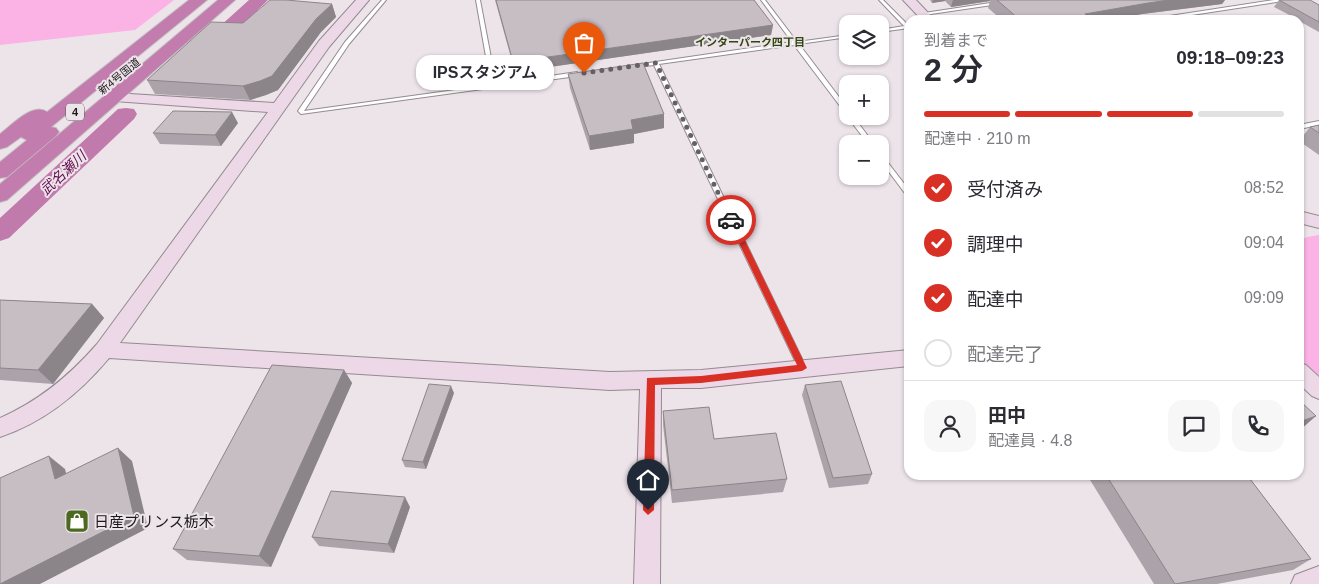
<!DOCTYPE html>
<html lang="ja">
<meta charset="utf-8">
<style>
:root{--surface:#fff;--page:#f7f7f7;--text:#2b2b33;--muted:#7c7c81;--line:#e1e1e2;--accent:#d93025}
body{margin:0;font-family:Helvetica,"Noto Sans JP",sans-serif;background:var(--page);color:var(--text);height:100vh;display:flex;flex-direction:column;font-size:19px;white-space:nowrap}
*{box-sizing:border-box;margin:0}
p{font-size:16px;color:var(--muted)}
.icon{flex:none;width:28px;height:28px;fill:none;stroke:currentColor;stroke-width:2;stroke-linecap:round;stroke-linejoin:round}
.map{position:relative;flex:1;overflow:hidden}
.side{position:absolute;left:904px;top:15px;width:400px;height:465px;display:flex;flex-direction:column;background:var(--surface);border-radius:15px;box-shadow:0 1px 4px #0004}
.side>*{flex:none}
.tools{position:absolute;left:839px;top:15px;display:grid;gap:10px}
.tools a{display:grid;place-items:center;width:50px;height:50px;border-radius:10px;background:var(--surface);box-shadow:0 1px 4px #0004;font-size:25px}
.pin{position:absolute;display:grid;place-items:center;width:42px;height:42px;color:#fff;margin:-51px -21px;border-radius:50% 50% 50% 0;rotate:-45deg;box-shadow:0 0 5px #0007}
.pin .icon{rotate:45deg}
.courier{position:absolute;display:grid;place-items:center;width:50px;height:50px;margin:-25px;border:4px solid #d93025;border-radius:50%;background:#fff;color:#222;box-shadow:0 1px 6px #0007}
.bubble{position:absolute;height:35px;border-radius:15px;background:var(--surface);box-shadow:0 1px 4px #0004;font-size:16px;font-weight:600;line-height:35px;text-align:center}
.summary em{font-style:normal;font-weight:600}
.summary div{display:flex;flex-direction:column-reverse}
.summary{display:flex;align-items:center;justify-content:space-between;height:85px;padding:0 20px}
h1{font-size:32px;font-weight:600;line-height:38px}
.bar{display:grid;grid-template-columns:repeat(4,1fr);gap:8px 5px;align-content:center;height:60px;padding:0 20px}
.bar i{height:6px;border-radius:4px;background:var(--line)}
.bar .on{background:var(--accent)}
.bar p{grid-column:span 4}
.line{display:flex;align-items:center;gap:12px;padding:0 20px;border-top:1px solid var(--line)}
.line div{flex:1}
.round{display:grid;place-items:center;flex:none;width:52px;height:52px;border-radius:15px;background:var(--page)}
ol{padding:0 20px;list-style:none}
li{display:flex;align-items:center;gap:15px;height:55px}
li p{margin-inline-start:auto}
li .icon{padding:5px;border-radius:50%;background:var(--accent);color:#fff;stroke-width:4}
li:last-child{color:var(--muted)}
li i{width:28px;height:28px;border:2px solid var(--line);border-radius:50%}
.map>svg:first-child{display:block}
.green{fill:#fab3e4}
.lines{fill:none;stroke-linecap:round;stroke-linejoin:round}
.river{fill:#c17aac;fill-rule:evenodd}
.lane-casing{stroke:#938b90;stroke-width:2}
.secondary-casing{stroke:#938b90;stroke-width:2}
.highway-casing{stroke:#c4c3c4;stroke-width:2}
.lane{fill:#fff;fill-rule:evenodd}
.secondary{fill:#edd8e7;fill-rule:evenodd}
.highway{fill:#c37cae;fill-rule:evenodd}
.wall{fill:#aba3a9}
.shaded-wall{fill:#8b8589}
.building{fill:#c7bec4;stroke:#8b8589}
.route{fill:#d93025}
.done{stroke:#656063;stroke-width:5;stroke-dasharray:0 9}
.labels{text-anchor:middle;dominant-baseline:central;stroke-width:4;stroke-linejoin:round;paint-order:stroke}
.far-neighbourhood-label{font-size:11px;font-weight:bold;fill:#314612;stroke:#ede4e9}
.far-street-label{font-size:11px;fill:#1c191b;stroke:#ede4e9}
.shield{fill:#ede4e9;stroke:#5b5659;stroke-width:1}
.shield-label{font-size:11px;font-weight:bold;fill:#1c191b}
.water-label{font-size:14px;font-style:italic;fill:#620a50;stroke:#ede4e9}
.near-poi-label{font-size:15px;fill:#1c191b;stroke:#ede4e9;text-anchor:start}
</style>
<div class="map">
<svg width="1319" height="584" viewBox="0 0 1319 584">
<rect width="100%" height="100%" fill="#ede4e9"/>
<!-- green -->
<g class="green">
<path d="M0,0H174L135,30L0,45Z"/>
<path d="M1319,235V381L1299,362V241L1307,237Z"/>
</g>
<g class="lines">
<!-- river -->
<g class="river">
<path d="M249,0H268L213,53L206,55L199,53L196,49L199,45Z"/>
<path d="M126,108L134,109L137,114L134,119L9,238L0,241V218L118,109Z"/>
</g>
<!-- lane casing -->
<g class="lane-casing">
<g id="lane">
<path d="M382,0H386L349,44L304,111L491,85L476,0H480L496,84L577,72L580,74L577,76L301,114L298,111L345,42Z"/>
<path d="M761,0H765L797,42L848,35V37L799,44L848,109V114H846L794,45L659,64L806,367L805,369L802,370L799,369L798,367L654,65L635,67L633,66L635,65L792,42Z"/>
<path d="M879,0H883L909,26V28L880,32V30L904,26Z"/>
<path d="M1274,0H1285L1283,1L1159,20H1148L1150,19Z"/>
<path d="M997,2L999,3V4L924,15L922,14L924,13Z"/>
<path d="M847,116H853L874,144H868Z"/>
<path d="M1319,121V125L1299,129V125Z"/>
<path d="M880,154L882,155L909,190V197L907,196L880,160Z"/>
</g>
</g>
<!-- secondary casing -->
<g class="secondary-casing">
<g id="secondary">
<path d="M356,0H369L329,47L120,343L610,372L701,370L909,350V366L701,388H661L660,584H634L640,389L610,390L109,358C79,394 44,422 0,437V418C39,401 69,376 97,344L268,112L114,101L109,100L107,97L109,94L114,93L274,103L319,41Z"/>
<path d="M903,0H916L935,20H922Z"/>
<path d="M1299,211L1319,216V228L1299,223Z"/>
<path d="M1299,363L1306,365L1319,377V399L1312,396L1299,384Z"/>
<path d="M1319,566V584H1291L1295,575Z"/>
</g>
</g>
<!-- highway casing -->
<g class="highway-casing">
<g id="highway">
<path d="M189,0H207L51,127L56,128L59,132L56,136L7,177L0,178V162L27,140L21,137L7,147L0,149V134C12,125 33,102 47,112Z"/>
<path d="M218,0H235L7,200L0,202V184Z"/>
</g>
</g>
<!-- lane -->
<use href="#lane" class="lane"/>
<!-- secondary -->
<use href="#secondary" class="secondary"/>
<!-- highway -->
<use href="#highway" class="highway"/>
</g>
<!-- wall -->
<g class="wall">
<path d="M495,0H754L773,25L771,35L515,72Z"/>
<path d="M930,0H1225L1222,4L1142,14L1110,20H1002L988,8L990,1L951,7L945,1L932,3Z"/>
<path d="M1279,0L1319,5V32L1299,21V20L1274,7Z"/>
<path d="M332,4L336,17L321,32L278,90L266,95L250,100L155,94L147,80L243,23Z"/>
<path d="M568,74L664,128L634,134V143L590,150L570,88Z"/>
<path d="M238,123L221,146L160,144L153,133Z"/>
<path d="M1319,125V155L1299,141L1310,127Z"/>
<path d="M0,300L92,304L104,318L53,384L0,380Z"/>
<path d="M344,370L352,383L271,567L187,560L173,549Z"/>
<path d="M805,385L872,474L868,484L829,488L802,395Z"/>
<path d="M454,393L426,469L405,467L402,460Z"/>
<path d="M663,411L787,479L783,492L672,503L663,425Z"/>
<path d="M1087,475H1247L1311,559L1293,570L1217,584H1154Z"/>
<path d="M410,507L394,553L319,546L312,537Z"/>
</g>
<!-- shaded-wall -->
<g class="shaded-wall">
<path d="M933,0H945V1L932,3Z"/>
<path d="M953,0H990V1L951,7Z"/>
<path d="M1169,0H1225L1222,4L1142,14L1110,20H1082L1085,14L1148,3Z"/>
<path d="M332,4L336,17L321,32L278,90L266,95L250,100L243,86Z"/>
<path d="M773,25L771,35L515,72L513,62Z"/>
<path d="M232,112L238,123L221,146L215,135Z"/>
<path d="M664,114V128L634,134V143L590,150L589,136L631,120Z"/>
<path d="M92,304L104,318L53,384L38,370Z"/>
<path d="M344,370L352,383L271,567L259,556Z"/>
<path d="M451,386L454,393L426,469L423,462Z"/>
<path d="M1316,416L1300,430H1299V422Z"/>
<path d="M118,448L132,461L148,528L40,584H0Z"/>
<path d="M49,456L65,469L71,492L55,479Z"/>
<path d="M405,497L410,507L394,553L388,544Z"/>
</g>
<!-- building -->
<g class="building">
<path d="M270,0H286L332,4L316,19L272,76L260,81L243,86L147,80L211,22L243,23Z"/>
<path d="M496,0H754L773,25L513,62Z"/>
<path d="M997,0H1169L1148,3L1085,14L1093,20H1020Z"/>
<path d="M1279,0H1310L1319,5V22Z"/>
<path d="M643,63L664,114L631,120L633,129L589,136L568,74Z"/>
<path d="M173,111L232,112L215,135L153,133Z"/>
<path d="M1319,125V133L1310,127Z"/>
<path d="M0,300L92,304L38,370L0,368Z"/>
<path d="M272,365L344,370L259,556L173,549Z"/>
<path d="M841,381L872,474L833,478L805,385Z"/>
<path d="M429,384L451,386L423,462L402,460Z"/>
<path d="M1299,400L1316,416L1299,422Z"/>
<path d="M709,407L714,439L776,433L787,479L672,490L663,411Z"/>
<path d="M118,448L134,516L0,584V478L49,456L55,479Z"/>
<path d="M1106,475H1247L1311,559L1175,584Z"/>
<path d="M331,491L405,497L388,544L312,537Z"/>
</g>
<!-- route -->
<path class="route" d="M731,217L735,220L807,368L802,371L701,383L655,385L654,510L648,515L643,510L647,378L701,376L797,365L728,220Z"/>
<g class="lines">
<!-- done -->
<path class="done" d="M584,73L656,63L731,220"/>
</g>
<!-- icons -->
<defs>
<g id="shop-square" transform="scale(1.25)"><rect x="-9" y="-9" width="18" height="18" rx="4" fill="#4c6a1f" stroke="#ede4e9"/><path d="M-5-2.5h2.3a2.7 3.5 0 0 1 5.4 0H5L5.5 6h-11ZM-1.5-2.5h3a1.5 2.3 0 0 0-3 0Z" fill="#fff"/></g>
</defs>
<g fill-rule="evenodd">
<use href="#shop-square" x="77" y="521"/>
</g>
<g class="labels">
<!-- far-neighbourhood labels -->
<g class="far-neighbourhood-label">
<text x="750" y="42">インターパーク四丁目</text>
</g>
<!-- far-street labels -->
<g class="far-street-label">
<text transform="translate(119 76) rotate(-39)">新4号国道</text>
</g>
<!-- shield labels -->
<rect class="shield" x="66" y="103.5" width="18" height="17" rx="4"/>
<g class="shield-label">
<text x="75" y="112">4</text>
</g>
<!-- water labels -->
<g class="water-label">
<text transform="translate(63 173) rotate(-43)">武名瀬川</text>
</g>
<!-- near-poi labels -->
<g class="near-poi-label">
<text x="94" y="521">日産プリンス栃木</text>
</g>
</g>
</svg>
<div class="tools">
<a><svg class="icon" aria-label="layers" viewBox="0 0 24 24"><path d="M12 4l9 5-9 5-9-5zM3 14l9 5 9-5"/></svg></a>
<a>+</a>
<a>−</a>
</div>
<div class="pin" style="left:584px;top:73px;background:#ea580c"><svg class="icon" aria-label="bag" viewBox="0 0 24 24"><path d="M5 8h14l-1 12H6zM9 8a3 3 0 0 1 6 0"/></svg></div>
<div class="pin" style="left:648px;top:510px;background:#1f2937"><svg class="icon" aria-label="home" viewBox="0 0 24 24"><path d="M3 11l9-7 9 7M6 9v11h12V9"/></svg></div>
<div class="courier" style="left:731px;top:220px"><svg class="icon" aria-label="car" viewBox="0 0 24 24"><path d="M5 17H2v-5l4-1 3-4h7l3 4 3 1v5h-3M9 17h6M6 11h13"/><circle cx="7" cy="17" r="2"/><circle cx="17" cy="17" r="2"/></svg></div>
<div class="bubble" style="left:416px;top:55px;width:138px">IPSスタジアム</div>
<section class="side">
<div class="summary"><div><h1>2 分</h1><p>到着まで</p></div><em>09:18–09:23</em></div>
<div class="bar"><i class="on"></i><i class="on"></i><i class="on"></i><i></i><p>配達中 · 210 m</p></div>
<ol>
<li><svg class="icon" aria-label="check" viewBox="0 0 24 24"><path d="M5 12l5 5 9-10"/></svg>受付済み<p>08:52</p></li>
<li><svg class="icon" aria-label="check" viewBox="0 0 24 24"><path d="M5 12l5 5 9-10"/></svg>調理中<p>09:04</p></li>
<li><svg class="icon" aria-label="check" viewBox="0 0 24 24"><path d="M5 12l5 5 9-10"/></svg>配達中<p>09:09</p></li>
<li><i></i>配達完了</li>
</ol>
<div class="line" style="height:90px"><a class="round"><svg class="icon" aria-label="person" viewBox="0 0 24 24"><circle cx="12" cy="8" r="4"/><path d="M4 21q1-7 8-7t8 7"/></svg></a><div><b>田中</b><p>配達員 · 4.8</p></div><a class="round"><svg class="icon" aria-label="chat" viewBox="0 0 24 24"><path d="M4 5h16v11H9l-5 4z"/></svg></a><a class="round"><svg class="icon" aria-label="phone" viewBox="0 0 24 24"><path d="M5 4h4l2 5-3 2q2 4 5 5l2-3 5 2v4C11 20 4 13 5 4z"/></svg></a></div>
</section>
</div>
